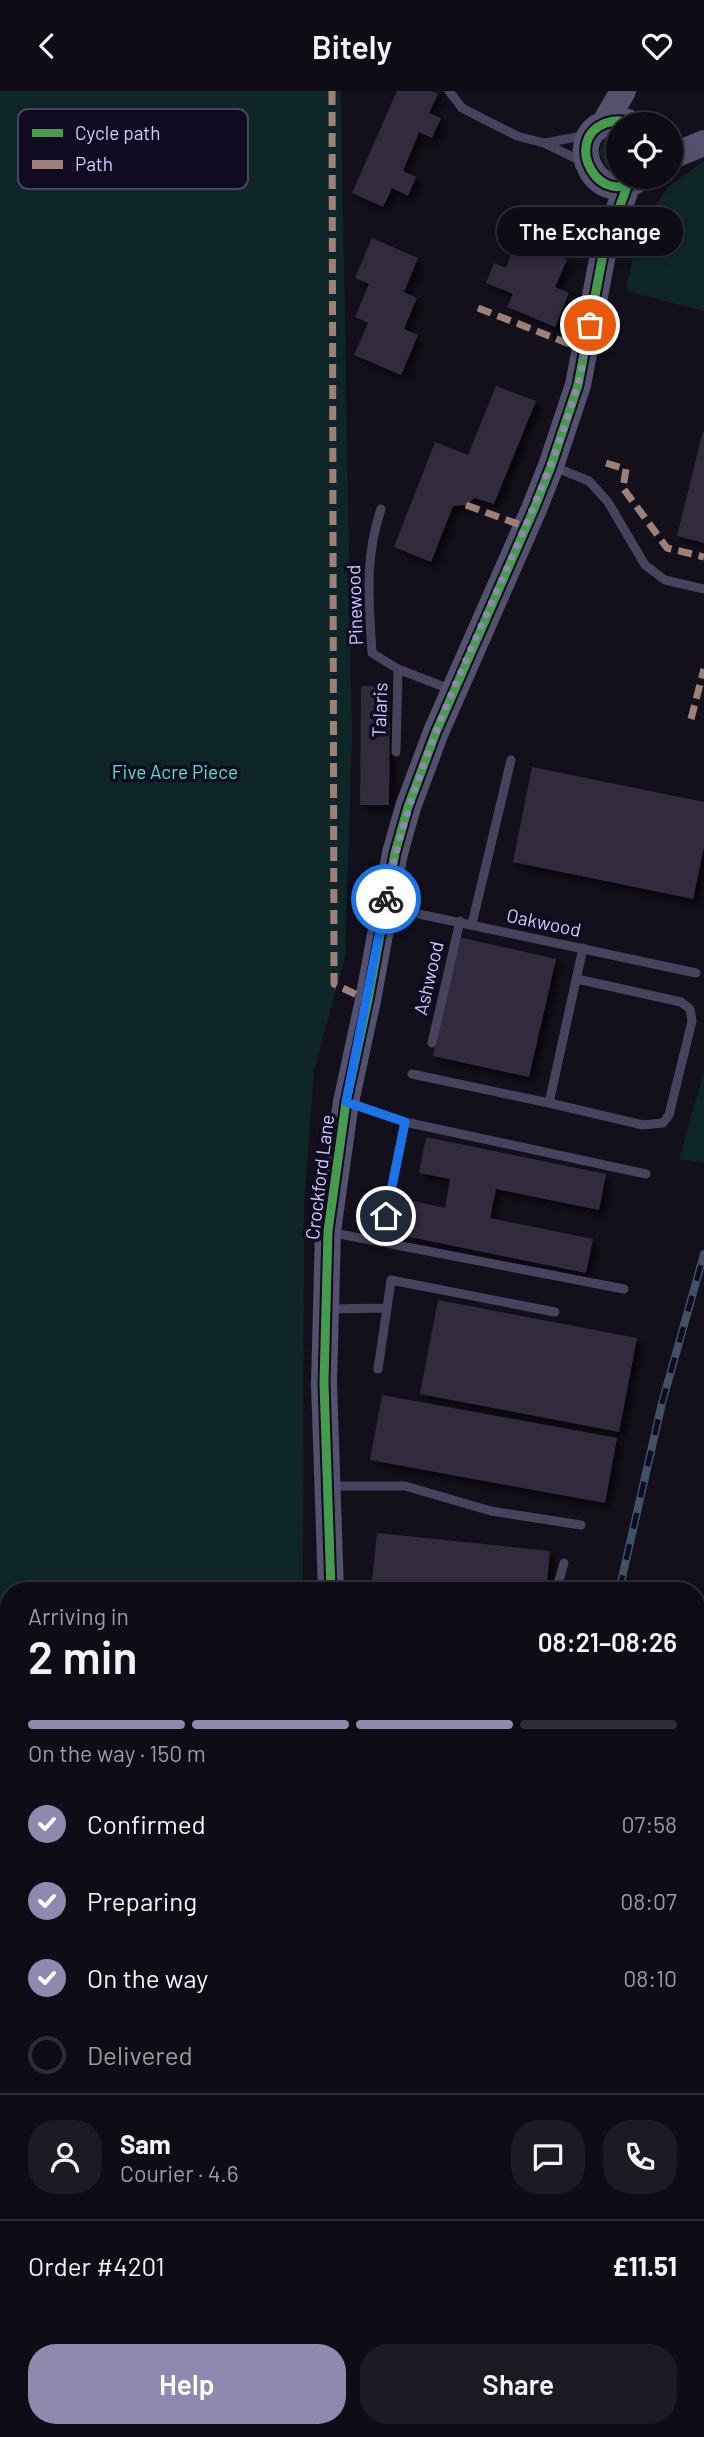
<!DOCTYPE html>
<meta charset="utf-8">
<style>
:root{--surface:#0e0c14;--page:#1c1a22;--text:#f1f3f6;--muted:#9b9ba0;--line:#2e2c34;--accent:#9089af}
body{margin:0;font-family:Barlow,sans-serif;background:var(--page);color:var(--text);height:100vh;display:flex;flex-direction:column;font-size:26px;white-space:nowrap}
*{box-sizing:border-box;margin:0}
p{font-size:23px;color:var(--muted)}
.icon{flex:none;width:38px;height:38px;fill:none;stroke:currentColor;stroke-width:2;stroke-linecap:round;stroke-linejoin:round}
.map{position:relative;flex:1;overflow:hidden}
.drawer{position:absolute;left:0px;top:1491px;width:705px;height:856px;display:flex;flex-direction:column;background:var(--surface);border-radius:28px 28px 0 0;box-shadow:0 4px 10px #0003,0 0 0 2px var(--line)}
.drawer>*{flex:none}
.fabs{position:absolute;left:606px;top:21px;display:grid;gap:14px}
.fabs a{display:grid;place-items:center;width:77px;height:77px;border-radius:50%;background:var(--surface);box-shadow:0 4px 10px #0003,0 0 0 2px var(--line);font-size:35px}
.pin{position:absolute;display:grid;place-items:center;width:60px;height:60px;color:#fff;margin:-30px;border:4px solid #fff;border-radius:50%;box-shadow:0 2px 7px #0007}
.courier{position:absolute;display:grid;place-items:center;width:70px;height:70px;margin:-35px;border:5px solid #1a73e8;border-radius:50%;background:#fff;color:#222;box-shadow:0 2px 9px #0007}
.bubble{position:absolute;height:49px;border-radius:24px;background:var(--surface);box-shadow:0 4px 10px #0003,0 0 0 2px var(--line);font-size:23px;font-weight:600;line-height:49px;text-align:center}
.overview em{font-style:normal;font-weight:600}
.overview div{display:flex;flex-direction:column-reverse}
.overview{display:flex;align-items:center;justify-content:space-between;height:119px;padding:0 28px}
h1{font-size:46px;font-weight:600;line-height:52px}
.bar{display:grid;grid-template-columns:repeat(4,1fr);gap:10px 7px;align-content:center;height:84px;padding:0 28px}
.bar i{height:9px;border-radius:5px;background:var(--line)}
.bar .current{background:var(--accent)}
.bar p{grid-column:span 4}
.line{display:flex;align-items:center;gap:18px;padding:0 28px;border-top:2px solid var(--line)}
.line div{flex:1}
.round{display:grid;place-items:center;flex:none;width:74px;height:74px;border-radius:28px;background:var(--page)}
ol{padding:0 28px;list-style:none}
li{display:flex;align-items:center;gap:21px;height:77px}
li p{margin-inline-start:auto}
li .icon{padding:7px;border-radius:50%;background:var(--accent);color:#fff;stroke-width:4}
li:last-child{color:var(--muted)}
li i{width:38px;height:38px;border:4px solid var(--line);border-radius:50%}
.button{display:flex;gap:14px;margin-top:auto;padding:14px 28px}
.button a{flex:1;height:80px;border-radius:28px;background:var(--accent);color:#fff;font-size:28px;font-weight:600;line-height:80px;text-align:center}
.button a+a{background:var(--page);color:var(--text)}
header{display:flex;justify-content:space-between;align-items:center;height:91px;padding:0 28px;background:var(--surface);font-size:32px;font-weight:600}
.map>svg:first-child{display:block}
.green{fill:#0f2628}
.building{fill:#312c3e;filter:url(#shadow)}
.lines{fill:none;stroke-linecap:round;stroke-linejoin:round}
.path{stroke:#414e5c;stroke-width:2.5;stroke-dasharray:3.5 5;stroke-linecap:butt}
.lane{stroke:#46445c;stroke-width:9}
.street{stroke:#46445c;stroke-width:18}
.secondary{stroke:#54516f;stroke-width:26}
.rail-casing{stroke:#405266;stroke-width:8}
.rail{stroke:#100b20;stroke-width:5;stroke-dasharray:16;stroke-linecap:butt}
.quiet{stroke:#9e8076;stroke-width:7;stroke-dasharray:14 7;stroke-linecap:butt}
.cycleway-casing{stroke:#100b20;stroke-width:13}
.cycleway{stroke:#469c4c;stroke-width:9}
.done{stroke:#9089af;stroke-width:7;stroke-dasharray:0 12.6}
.route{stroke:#1a73e8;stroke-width:9}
.labels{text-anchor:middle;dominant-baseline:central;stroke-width:7;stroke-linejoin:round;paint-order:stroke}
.street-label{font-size:19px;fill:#d3caff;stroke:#100b20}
.park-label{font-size:19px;fill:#50e6c8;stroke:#100b20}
.key{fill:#100b20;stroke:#4a4463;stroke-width:2}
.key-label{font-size:19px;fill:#d3caff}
</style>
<header><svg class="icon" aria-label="back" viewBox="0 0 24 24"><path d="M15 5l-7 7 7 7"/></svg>Bitely<svg class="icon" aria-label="heart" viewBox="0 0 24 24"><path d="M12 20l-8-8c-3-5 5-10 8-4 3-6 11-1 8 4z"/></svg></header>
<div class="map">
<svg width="704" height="2346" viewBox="0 0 704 2346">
<defs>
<filter id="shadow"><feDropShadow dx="5.5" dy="5.5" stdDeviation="3.5" flood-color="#0009"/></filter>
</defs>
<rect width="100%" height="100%" fill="#13101b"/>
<!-- green -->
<g class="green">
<path d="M0,0H341L352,646L345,866L314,980L304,1113L303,1500H9V2157L0,2169Z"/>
<path d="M618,40V80L605,74L599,62L603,49Z"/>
<path d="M704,70V220L626,200L638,141L669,95Z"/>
<path d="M704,981V1072L679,1068Z"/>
<path d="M704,2296V2346H652L663,2338H696L697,2305Z"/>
</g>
<!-- building -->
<g class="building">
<path d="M397,0H431L438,3L429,22L441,27L432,47L419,41L403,80L416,86L408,105L392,97L383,116L352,102Z"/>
<path d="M516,116L566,137L555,164L567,169L555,196L569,202L555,236L507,216L513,203L486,192L494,172L506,177L515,154L503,149Z"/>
<path d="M372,147L418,167L404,201L417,207L404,238L418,244L401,284L354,264L368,232L355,226L369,193L355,187Z"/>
<path d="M496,295L536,310L494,413L475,407L466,414L453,415L431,471L394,456L435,351L468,364Z"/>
<path d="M703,340L704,341V452L677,445Z"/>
<path d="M361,595H390L389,714H360Z"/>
<path d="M532,676L704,711V756L693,808L513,771Z"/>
<path d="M459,846L556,868L529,986L433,965Z"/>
<path d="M426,1046L606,1083L599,1119L496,1098L490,1127L593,1148L586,1182L405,1145L413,1110L445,1117L450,1088L419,1082Z"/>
<path d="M438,1209L637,1247L619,1341L420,1303Z"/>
<path d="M382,1304L617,1347L605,1412L370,1369Z"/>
<path d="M377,1442L550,1460L546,1500H371Z"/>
<path d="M0,2305L9,2312V2340L3,2346H0Z"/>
</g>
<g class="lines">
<!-- path -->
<g class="path">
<path d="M154,2338L160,2346"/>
<path d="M171,2346L177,2338"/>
</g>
<!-- lane -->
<g class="lane">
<path d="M449,0L462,17L517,45L544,52L581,70"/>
<path d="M545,52L587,44"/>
<path d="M552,375L589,390L608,411L645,474L665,489L704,498"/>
<path d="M381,418C364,469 369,509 372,562L398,578L452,599"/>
<path d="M396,661L398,578"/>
<path d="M386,816L696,882"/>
<path d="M472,833L511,669"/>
<path d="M432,952L460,830"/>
<path d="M412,983L549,1012L583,857"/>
<path d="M348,1011L405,1031L646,1083"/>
<path d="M549,1012L643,1034L663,1032L669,1024L692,930L690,918L681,911L577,888"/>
<path d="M329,1141L624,1198"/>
<path d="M381,1149L405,1031"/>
<path d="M329,1218L387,1217L391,1189L555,1221"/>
<path d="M378,1278L387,1217"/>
<path d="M331,1395H405L491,1420L581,1434"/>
<path d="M556,1500L564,1472"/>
<path d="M696,1748L704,1749"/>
<path d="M0,2217L9,2207"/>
<path d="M696,2236L698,2239"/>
<path d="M411,2346L423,2338"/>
</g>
<!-- street -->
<path class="street" d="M129,2346L135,2338"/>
<!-- secondary -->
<g class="secondary">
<path d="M604,33L623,0"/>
<path d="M633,33C624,29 615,29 606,32C561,48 599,122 641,86"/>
<path d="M670,66L704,52"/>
<path d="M331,1500L324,1292L328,1140L346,1011L368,909L395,762L408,716L436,641L534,418L551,375L578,294L604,158L628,93"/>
<path d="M696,1603L704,1553"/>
<path d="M696,2136L704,2135"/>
<path d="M0,2263L9,2270"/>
<path d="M100,2338L112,2346"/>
<path d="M359,2338L361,2346"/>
<path d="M308,2346L310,2338"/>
</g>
<!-- rail casing -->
<g class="rail-casing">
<g id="rail">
<path d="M619,1500L662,1312L704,1163"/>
<path d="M547,2338L548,2346"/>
</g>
</g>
<!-- rail -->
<use href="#rail" class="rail"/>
<!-- quiet -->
<g class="quiet">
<path d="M332,0L334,893L368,909"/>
<path d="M478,217L585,259"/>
<path d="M606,372L626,378L623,397L667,457L704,466"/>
<path d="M466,414L526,436"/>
<path d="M691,628L704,578"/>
<path d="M0,2234L9,2223"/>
</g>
<!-- cycleway casing -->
<g class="cycleway-casing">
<g id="cycleway">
<path d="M633,33C624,29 615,29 606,32C561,48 599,122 641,86"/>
<path d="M331,1500L324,1292L328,1140L346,1011L368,909L395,762L408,716L436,641L534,418L551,375L578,294L604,158L628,93"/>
</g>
</g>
<!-- cycleway -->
<use href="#cycleway" class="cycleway"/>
</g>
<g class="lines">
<!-- done -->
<path class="done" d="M386,808C419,628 525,471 577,296C583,276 586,254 590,234"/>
<!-- route -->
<path class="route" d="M386,808L346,1011L405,1031L386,1125"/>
</g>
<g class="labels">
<!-- street labels -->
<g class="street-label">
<text transform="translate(354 514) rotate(-92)">Pinewood</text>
<text transform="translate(379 619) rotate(-88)">Talaris</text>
<text transform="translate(544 831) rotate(12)">Oakwood</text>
<text transform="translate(428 887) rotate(-77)">Ashwood</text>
<text transform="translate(319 1086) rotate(-83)">Crockford Lane</text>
</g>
<!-- park labels -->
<g class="park-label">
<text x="175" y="680">Five Acre Piece</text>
</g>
</g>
<!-- legend -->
<rect x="18" y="18" width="230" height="80" rx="10" class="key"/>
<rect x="32" y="38" width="31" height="8" fill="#469c4c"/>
<rect x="32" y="69" width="31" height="9" fill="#9e8076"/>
<g class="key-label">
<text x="75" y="49">Cycle path</text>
<text x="75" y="80">Path</text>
</g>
</svg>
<div class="fabs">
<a><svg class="icon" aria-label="locate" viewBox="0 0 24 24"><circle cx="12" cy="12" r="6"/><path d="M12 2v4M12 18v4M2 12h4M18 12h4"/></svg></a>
</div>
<div class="pin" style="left:590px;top:234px;background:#ea580c"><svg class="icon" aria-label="bag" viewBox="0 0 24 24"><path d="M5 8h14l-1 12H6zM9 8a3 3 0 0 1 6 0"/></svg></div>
<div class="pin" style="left:386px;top:1125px;background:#1f2937"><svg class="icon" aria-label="home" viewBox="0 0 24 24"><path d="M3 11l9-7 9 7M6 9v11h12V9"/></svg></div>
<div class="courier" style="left:386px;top:808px"><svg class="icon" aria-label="bike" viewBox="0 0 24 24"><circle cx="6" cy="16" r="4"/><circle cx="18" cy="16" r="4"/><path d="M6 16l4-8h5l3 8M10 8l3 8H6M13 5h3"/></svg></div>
<div class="bubble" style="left:497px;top:116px;width:186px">The Exchange</div>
<section class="drawer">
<div class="overview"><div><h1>2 min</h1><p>Arriving in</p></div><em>08:21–08:26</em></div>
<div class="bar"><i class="current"></i><i class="current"></i><i class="current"></i><i></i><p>On the way · 150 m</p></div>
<ol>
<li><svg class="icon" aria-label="check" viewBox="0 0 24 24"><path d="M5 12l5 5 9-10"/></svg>Confirmed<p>07:58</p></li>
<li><svg class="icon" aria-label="check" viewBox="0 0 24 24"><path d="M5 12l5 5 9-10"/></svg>Preparing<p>08:07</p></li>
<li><svg class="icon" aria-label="check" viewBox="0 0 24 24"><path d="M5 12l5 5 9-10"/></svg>On the way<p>08:10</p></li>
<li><i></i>Delivered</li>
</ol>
<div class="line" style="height:126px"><a class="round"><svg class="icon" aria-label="person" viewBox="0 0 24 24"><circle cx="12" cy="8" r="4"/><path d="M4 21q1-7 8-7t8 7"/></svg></a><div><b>Sam</b><p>Courier · 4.6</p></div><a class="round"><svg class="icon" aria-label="chat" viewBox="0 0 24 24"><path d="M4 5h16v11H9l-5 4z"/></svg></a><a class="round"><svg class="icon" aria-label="phone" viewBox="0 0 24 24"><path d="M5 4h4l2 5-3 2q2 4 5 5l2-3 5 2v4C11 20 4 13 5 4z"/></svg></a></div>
<div class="line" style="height:91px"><div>Order #4201</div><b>£11.51</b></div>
<div class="button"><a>Help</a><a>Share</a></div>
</section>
</div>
